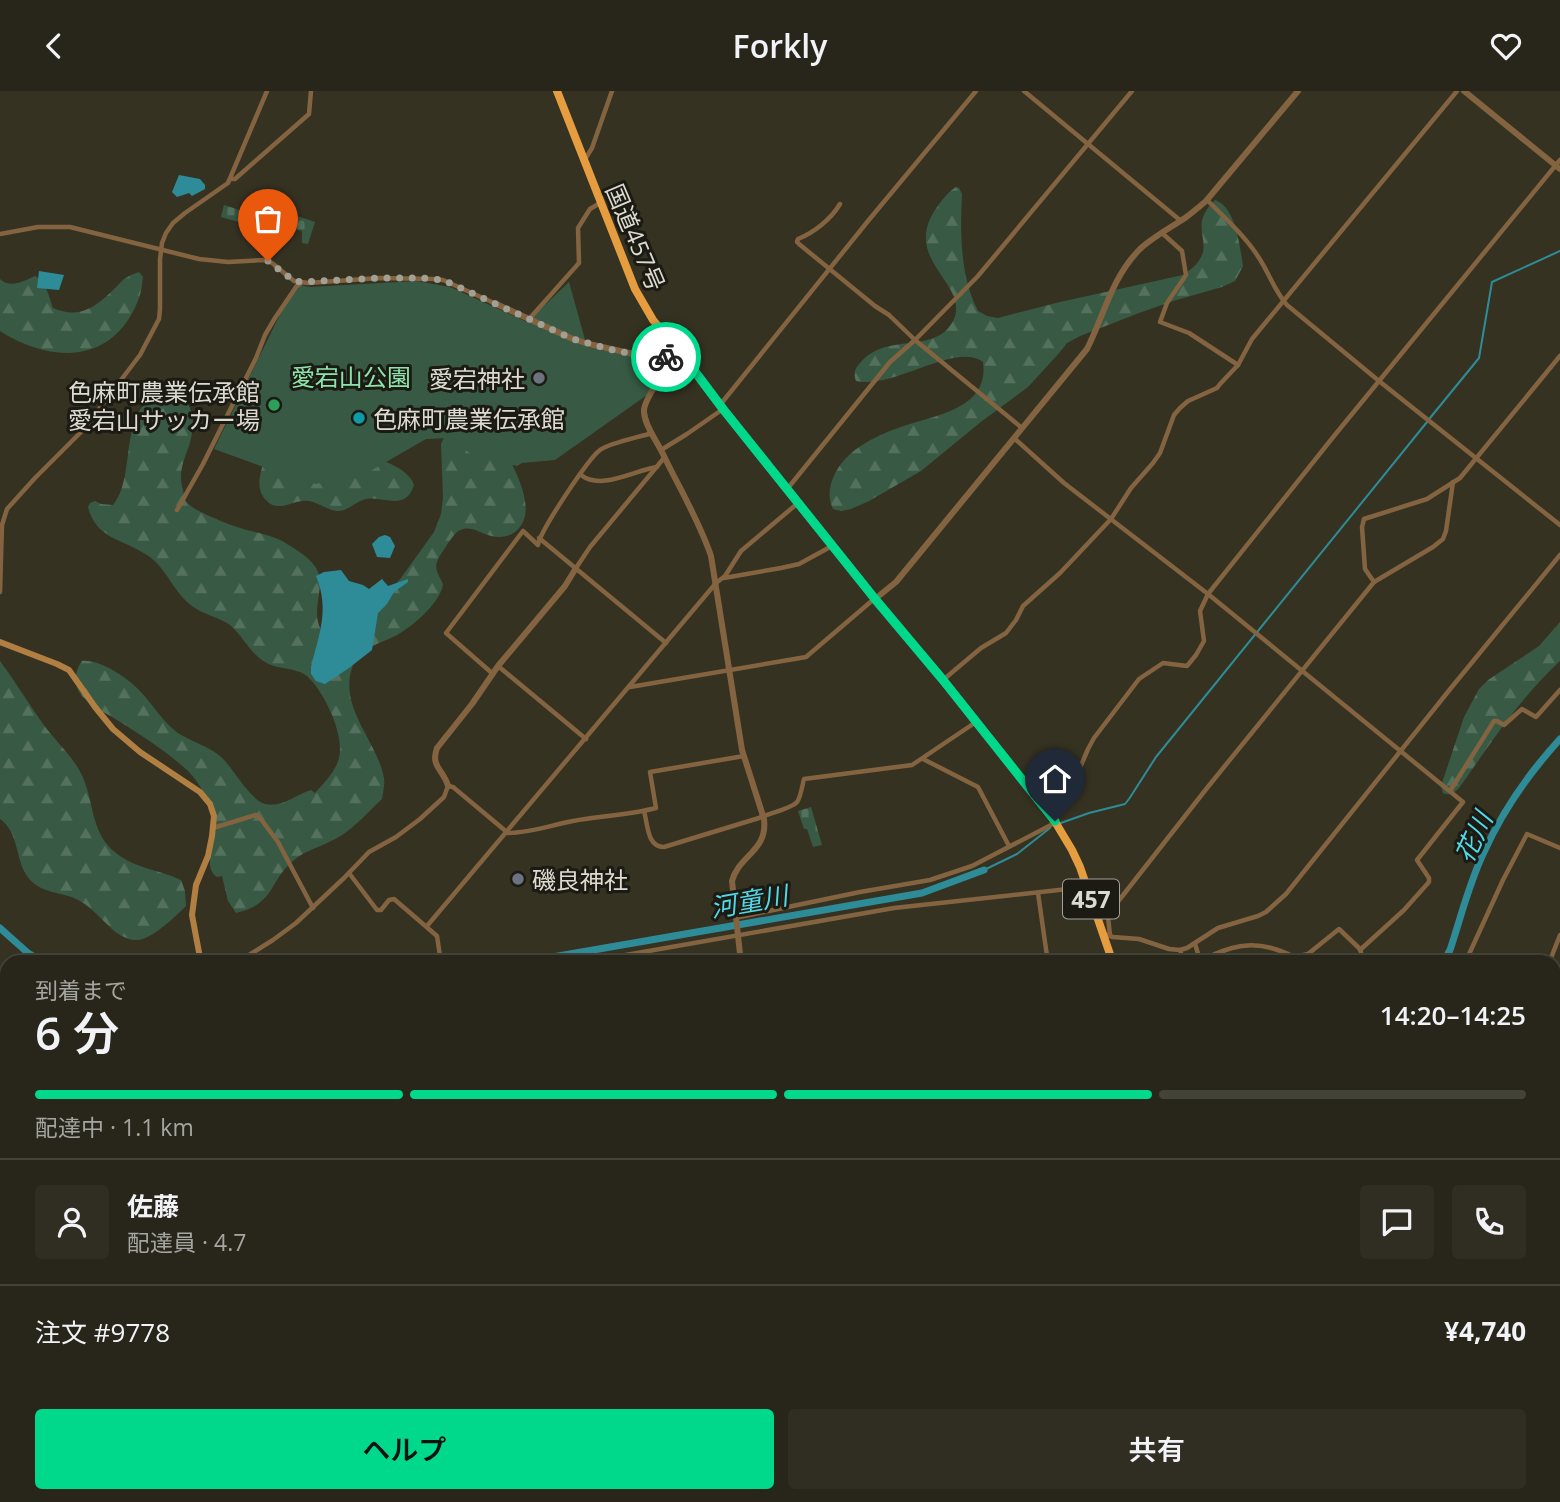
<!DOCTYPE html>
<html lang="ja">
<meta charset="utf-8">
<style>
:root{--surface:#28261a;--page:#302e23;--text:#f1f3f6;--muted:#a5a5a2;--line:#444339;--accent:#00d98c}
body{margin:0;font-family:"Open Sans","Noto Sans JP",sans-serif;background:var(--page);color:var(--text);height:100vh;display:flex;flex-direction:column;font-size:26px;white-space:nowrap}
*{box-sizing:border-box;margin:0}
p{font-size:23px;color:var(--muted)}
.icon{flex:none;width:38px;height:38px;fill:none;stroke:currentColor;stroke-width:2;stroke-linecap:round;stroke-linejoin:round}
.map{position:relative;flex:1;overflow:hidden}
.sheet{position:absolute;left:0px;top:864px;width:1561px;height:548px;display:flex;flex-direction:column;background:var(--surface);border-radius:21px 21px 0 0;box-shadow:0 2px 5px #0004,0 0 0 2px var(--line)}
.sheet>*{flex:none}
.pin{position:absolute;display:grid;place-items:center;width:60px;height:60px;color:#fff;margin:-72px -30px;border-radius:50% 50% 50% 0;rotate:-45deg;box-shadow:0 0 7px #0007}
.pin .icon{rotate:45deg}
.courier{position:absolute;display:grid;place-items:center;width:70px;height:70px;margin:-35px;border:5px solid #00d98c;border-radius:50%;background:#fff;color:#222;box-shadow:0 2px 9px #0007}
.overview em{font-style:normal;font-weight:600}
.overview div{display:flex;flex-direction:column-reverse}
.overview{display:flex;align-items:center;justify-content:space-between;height:119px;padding:0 35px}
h1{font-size:46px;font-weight:600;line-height:52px}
.bar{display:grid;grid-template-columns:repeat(4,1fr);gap:10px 7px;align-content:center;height:84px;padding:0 35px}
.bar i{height:9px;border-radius:5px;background:var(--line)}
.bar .on{background:var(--accent)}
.bar p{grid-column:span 4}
.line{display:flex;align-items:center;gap:18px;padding:0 35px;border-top:2px solid var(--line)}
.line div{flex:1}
.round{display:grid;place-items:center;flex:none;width:74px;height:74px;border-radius:7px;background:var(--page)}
.button{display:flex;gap:14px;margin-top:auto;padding:14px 35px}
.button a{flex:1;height:80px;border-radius:7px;background:var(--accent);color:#111;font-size:28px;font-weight:600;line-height:80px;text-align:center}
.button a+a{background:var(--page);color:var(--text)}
header{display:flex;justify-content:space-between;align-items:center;height:91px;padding:0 35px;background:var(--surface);font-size:32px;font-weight:600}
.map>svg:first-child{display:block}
.forest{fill:url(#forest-firs)}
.cemetery{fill:url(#cemetery-stones)}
.green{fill:#385a44}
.water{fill:#2d8c98}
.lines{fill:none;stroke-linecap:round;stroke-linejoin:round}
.stream{stroke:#2d8c98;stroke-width:2}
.river{stroke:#2d8c98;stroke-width:7}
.minor{stroke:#846440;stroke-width:4.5}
.tertiary{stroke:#846440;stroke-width:6}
.secondary{stroke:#b27f42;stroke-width:6}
.trunk{stroke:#e69d40;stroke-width:8}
.done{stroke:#a2a094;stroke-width:7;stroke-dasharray:0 12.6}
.route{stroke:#00d98c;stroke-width:9}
.worship-dot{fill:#6b7280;stroke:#1b1a13;stroke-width:2.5}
.leisure-dot{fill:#2e9e5b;stroke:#1b1a13;stroke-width:2.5}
.culture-dot{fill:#0f9aa8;stroke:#1b1a13;stroke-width:2.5}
.labels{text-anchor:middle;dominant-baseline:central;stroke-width:6;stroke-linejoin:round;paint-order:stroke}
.shield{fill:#1b1a13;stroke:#a3a198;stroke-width:2}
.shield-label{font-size:23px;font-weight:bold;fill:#dddbd1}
.street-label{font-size:24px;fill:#dddbd1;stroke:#1b1a13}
.park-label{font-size:24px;fill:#8ce4aa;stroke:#1b1a13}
.poi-label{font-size:24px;fill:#dddbd1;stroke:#1b1a13;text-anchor:end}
.water-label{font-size:26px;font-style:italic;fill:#51d9e9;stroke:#1b1a13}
</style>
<header><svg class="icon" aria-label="back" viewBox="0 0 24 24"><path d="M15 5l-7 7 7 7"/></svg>Forkly<svg class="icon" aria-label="heart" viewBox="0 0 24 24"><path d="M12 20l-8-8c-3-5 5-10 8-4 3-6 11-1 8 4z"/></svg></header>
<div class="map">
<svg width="1560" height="1411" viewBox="0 0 1560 1411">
<defs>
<pattern id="forest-firs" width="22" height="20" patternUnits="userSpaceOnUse" patternTransform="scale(1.75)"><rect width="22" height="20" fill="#385a44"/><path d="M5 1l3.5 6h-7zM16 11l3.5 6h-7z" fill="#54715e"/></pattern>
<pattern id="cemetery-stones" width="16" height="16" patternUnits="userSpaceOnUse" patternTransform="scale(1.75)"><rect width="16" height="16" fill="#385a44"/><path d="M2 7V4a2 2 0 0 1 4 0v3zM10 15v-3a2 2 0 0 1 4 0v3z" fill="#54715e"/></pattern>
</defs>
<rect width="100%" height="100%" fill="#353222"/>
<!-- forest -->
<g class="forest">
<path d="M956,96L959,97L962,103C960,142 960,185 978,220L987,225L998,227L1060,211L1183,184C1190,179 1196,175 1200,168C1212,148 1188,135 1215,109C1236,116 1240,156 1243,175L1235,190L1222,196L1173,210L1139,222L1080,245L1067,252L1060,261L1028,296L982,330L921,380L869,410L851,418L841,420L833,418C828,408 829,397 833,387C845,357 881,342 910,333C942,323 989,315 983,271C956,250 893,299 856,290C853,282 855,277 861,271C879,250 907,255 931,248C940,245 947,240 952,232C974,194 901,171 935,119C941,110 947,102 956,96Z"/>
<path d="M139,181L143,186C142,194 141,204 137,212C111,274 50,272 0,240V188C10,198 24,190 35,185C46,190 49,206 53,217C85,231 103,209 124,188L131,184Z"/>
<path d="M170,301C189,305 196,324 192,342C189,363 176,376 183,399C184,402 184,406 185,409C190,417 200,420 207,424C217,428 227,433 237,436C254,442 272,443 287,453C297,459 310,467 316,477C328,496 307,520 324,544L364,531L401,487L434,441L441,423L443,407L441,353L446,342L504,356C513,377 540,420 516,440C509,446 500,447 491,445C481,442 470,434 460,439C453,443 448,453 443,460C432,476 436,478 443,493C441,511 412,536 397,544C382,552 361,556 353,574C337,616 377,649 384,687C385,694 383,701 382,708C369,720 356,735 342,744C327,754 307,758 294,769C268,790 277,812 236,822L228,810L222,785L217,786C203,777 214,755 214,741C215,721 202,693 187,679C166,660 141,644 117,629C106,622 90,615 82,605C73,594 74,581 82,570C99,568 126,586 138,598C151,611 160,627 174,639C189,651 212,655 225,670C235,681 251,709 265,713C282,717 297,703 311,699L315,702C324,692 336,680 339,667C345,644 324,600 307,585C296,576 279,579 267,572C250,563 244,546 230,534C219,526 204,524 192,515C173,501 167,477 147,464C123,448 96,448 88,416L90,412L95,410L101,413L113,414C139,384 114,308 170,301Z"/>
<path d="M268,359C300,361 334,361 366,365C382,368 409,378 414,394C405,423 380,402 363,409C354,412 349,419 339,420C326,420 316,408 302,410C291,411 277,421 267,410C252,396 263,375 268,359Z"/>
<path d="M1560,531V570C1519,608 1491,652 1459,697C1454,702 1450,705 1443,702L1441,695L1464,626L1479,598L1488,589L1539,555Z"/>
<path d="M0,570C15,590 28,612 43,633C56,651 76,668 84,689C94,715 92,744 116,762C134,777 160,779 181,789L185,800L186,815C176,825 151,849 137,849C128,850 115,842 109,835C99,826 92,817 80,810C63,800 40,804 27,785C15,767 19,741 0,728Z"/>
</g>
<!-- cemetery -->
<g class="cemetery">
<path d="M224,114L274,130L279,119L315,131L308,153L302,152V140L274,132L270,140L221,126Z"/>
<path d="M811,716L822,754L813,756L807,738H804L798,720Z"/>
</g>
<!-- green -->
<path class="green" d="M417,190L450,196L527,231L569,191L587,256L639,266L662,267L668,270L647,304L555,369L522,372L517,375L474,365L449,347L426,348L367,382L316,393L277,381L214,358L295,193L310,196Z"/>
<!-- water -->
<g class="water">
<path d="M179,84L200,88L205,94V98L192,105L189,102L177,106L172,101Z"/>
<path d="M39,180L64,184L59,199L37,197Z"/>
<path d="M385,444L390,446L395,455L390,467L377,466L372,453L379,446Z"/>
<path d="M341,479L349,490L363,494L369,498L382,488L388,495L408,488V491L394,501L387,513L378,522L372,559L349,577L325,593L316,590L311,583V576C319,543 330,519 316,485L324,481Z"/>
</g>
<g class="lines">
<!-- stream -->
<g class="stream">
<path d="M1430,327L1479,267L1492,191L1560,160"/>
<path d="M1058,733L1089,722L1125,713L1129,708L1156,666L1427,331"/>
<path d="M984,779L1017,763L1050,737"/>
</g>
<!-- river -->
<g class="river">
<path d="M0,837L28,862L44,872"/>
<path d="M518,872L922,802L984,779"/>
<path d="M1443,872L1450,859C1461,826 1469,792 1484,761C1503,719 1530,681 1560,648"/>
<path d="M1127,1411L1130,1405"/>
</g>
<!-- minor -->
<g class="minor">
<path d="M1024,0L1181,130"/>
<path d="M584,70L592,57L612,0"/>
<path d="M230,88H235L309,23L311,0"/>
<path d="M1207,109C1224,126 1246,146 1259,167C1269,182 1275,201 1287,214L1379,290L1560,434"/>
<path d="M840,113C831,128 815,141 798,148L797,151L799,153L875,215L889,224L915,249L1022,337"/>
<path d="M1162,142L1182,160L1186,184L1167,212L1160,231L1189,242L1238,274"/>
<path d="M0,143L38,136H70L199,168L228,171L264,169L272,172L294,190L308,192L379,187L433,188L443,189L494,212"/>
<path d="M530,227L579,172L578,137L590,118L600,112"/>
<path d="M720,314L868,130L976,0"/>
<path d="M1014,347L1064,392L1208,503L1463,711L1417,769L1429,787V791L1404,819L1360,859"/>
<path d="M661,359L687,343L723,318"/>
<path d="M581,384C601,400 635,379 657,376"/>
<path d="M788,397L890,271L915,249L978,185L1132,0"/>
<path d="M177,419L203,373L256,267L265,244L275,227L296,196L301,192"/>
<path d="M539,447L666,552"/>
<path d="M576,477L590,456L664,367"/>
<path d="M724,487L781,477L799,473L832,455"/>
<path d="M1374,491L1365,478L1362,436L1364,428L1427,408L1460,387L1560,265"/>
<path d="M0,501L2,434L7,418L35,387L83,339L140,264L159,228L160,218V168L162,152L166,142L173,132L185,122L228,92L267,0"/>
<path d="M498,575L586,648"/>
<path d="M493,583L446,542L523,440L538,454C540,440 588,368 600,359C609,352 640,346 652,342"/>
<path d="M943,589L981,557L1006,542L1016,529L1023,515L1060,482L1111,428L1131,397L1153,372L1160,362L1174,324L1180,317L1188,310L1217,297L1220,293L1238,274L1252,248L1457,0"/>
<path d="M630,596L806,566L874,508"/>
<path d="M923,668L978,696L1009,755"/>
<path d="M1450,700L1494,630H1497L1504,634L1522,618L1536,626L1560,599"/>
<path d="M1042,713L1074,691L1088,658L1094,647L1139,588L1163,572L1187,575L1196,564L1204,550L1200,520L1208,503L1334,345L1560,69"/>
<path d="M644,720C648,734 647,756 664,756L759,727C767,723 793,717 797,711C801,706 802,695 804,688L912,674L976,631"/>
<path d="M213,737L256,724L260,727L278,751L313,817"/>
<path d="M349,782L377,819H381L389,809L394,808L437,845L441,872"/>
<path d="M1038,802L1048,872"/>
<path d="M735,827L860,801L930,789L972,775L1051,734L1053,729"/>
<path d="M427,835L716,492L725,485L741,460L798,412"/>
<path d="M1104,843L1113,846L1139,848L1169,858L1180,859L1187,857L1218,837L1258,825L1266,821L1286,803L1451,597L1560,464"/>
<path d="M1110,844L1108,826L1113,817L1207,697L1374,491L1433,456L1443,448L1446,440L1453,391"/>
<path d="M1195,853L1200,869C1211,865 1221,860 1232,857C1253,851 1275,856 1294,866"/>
<path d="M1180,859L1184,872"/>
<path d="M236,872L273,849L296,832L344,787L369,761L396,746L420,728L444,706L448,695L453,696L508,742C530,742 552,734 573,730C601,725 629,724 656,717L650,681L744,665"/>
<path d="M580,872L894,817L1086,796"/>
<path d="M1281,872L1294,866L1308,863L1339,838L1360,858L1364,872"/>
<path d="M1465,872L1503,789L1527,743L1560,757"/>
<path d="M1549,872L1560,844"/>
<path d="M1554,895L1560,898"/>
<path d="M0,936L7,940"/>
<path d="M0,1018L7,1021"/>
<path d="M0,1030L7,1033"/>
<path d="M1554,1129L1560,1115"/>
<path d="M1554,1149L1560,1152"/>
<path d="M0,1250L7,1251"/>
<path d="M0,1362L7,1281"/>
<path d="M272,1405L276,1411"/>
<path d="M563,1405L566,1411"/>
<path d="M814,1405L815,1411"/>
<path d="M1020,1405L1021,1411"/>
<path d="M1074,1405L1075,1411"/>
<path d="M1422,1405V1411"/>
<path d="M1501,1405V1411"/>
<path d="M1523,1405L1524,1411"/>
<path d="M340,1411L349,1405"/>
<path d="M1146,1411L1152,1405"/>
</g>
<!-- tertiary -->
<g class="tertiary">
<path d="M1464,0L1560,78"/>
<path d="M494,212L573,248L589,253L638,264L676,267"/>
<path d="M681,262C671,271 643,308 644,321C645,335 656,349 662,361C678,395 699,429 711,465L742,659L764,728C768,760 739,764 732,790L741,872"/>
<path d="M875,508L896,491L1087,258C1104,224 1112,186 1140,158C1153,146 1170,137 1185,127C1192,122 1199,116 1206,110L1298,0"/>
<path d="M448,695C444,679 430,676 437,657L472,613L498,575L565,495L576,477"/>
<path d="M1554,1017L1560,1016"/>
<path d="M1554,1314L1560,1394"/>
<path d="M1407,1405V1411"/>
</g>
<!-- secondary -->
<g class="secondary">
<path d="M0,551L57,573L69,579L95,616L113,638L140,661L200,701L210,713L214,725L212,745L208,765L196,794L192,824L201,872"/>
<path d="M1554,1236L1560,1235"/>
</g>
<!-- trunk -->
<g class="trunk">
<path d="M557,0L635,198L653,229L681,262L723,318L875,508L943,589L1054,729L1072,759L1080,776L1113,872"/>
<path d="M1259,1411V1405"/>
</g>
</g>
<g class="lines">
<!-- done -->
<path class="done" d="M268,170L294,190L302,191L379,187H423L443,189L573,248L613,259L638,264L666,266"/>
<!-- route -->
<path class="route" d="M666,266L676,267L681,262L723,318L875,508L943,589L1055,730"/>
</g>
<!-- markers -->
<g class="worship-dot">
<circle cx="539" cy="287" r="7"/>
<circle cx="518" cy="788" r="7"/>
</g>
<circle class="leisure-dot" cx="274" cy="314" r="7"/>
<circle class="culture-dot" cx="359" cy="327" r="7"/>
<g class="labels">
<!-- shield labels -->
<rect class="shield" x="1063" y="788.5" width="56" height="39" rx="5"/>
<g class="shield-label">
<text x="1091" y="808">457</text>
</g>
<!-- street labels -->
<g class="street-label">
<text transform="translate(636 146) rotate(67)">国道457号</text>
</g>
<!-- park labels -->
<g class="park-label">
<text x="351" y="285">愛宕山公園</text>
</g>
<!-- poi labels -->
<g class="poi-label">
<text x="525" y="287">愛宕神社</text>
<text x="260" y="300">色麻町農業伝承館<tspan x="260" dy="28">愛宕山サッカー場</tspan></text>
<text x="373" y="327" text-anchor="start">色麻町農業伝承館</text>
<text x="532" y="788" text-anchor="start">磯良神社</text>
</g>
<!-- water labels -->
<g class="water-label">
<text transform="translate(1473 746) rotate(-65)">花川</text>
<text transform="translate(749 810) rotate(-10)">河童川</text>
</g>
</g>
</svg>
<div class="pin" style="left:268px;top:170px;background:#ea580c"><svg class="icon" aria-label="bag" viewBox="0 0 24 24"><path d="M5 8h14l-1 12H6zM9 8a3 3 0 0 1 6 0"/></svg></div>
<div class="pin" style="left:1055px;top:730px;background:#1f2937"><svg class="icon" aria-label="home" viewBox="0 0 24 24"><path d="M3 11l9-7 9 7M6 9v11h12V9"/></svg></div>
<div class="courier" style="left:666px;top:266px"><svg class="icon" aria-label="bike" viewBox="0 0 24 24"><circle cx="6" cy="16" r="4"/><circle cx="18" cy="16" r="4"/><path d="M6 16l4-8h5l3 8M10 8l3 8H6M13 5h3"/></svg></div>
<section class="sheet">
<div class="overview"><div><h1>6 分</h1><p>到着まで</p></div><em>14:20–14:25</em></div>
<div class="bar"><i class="on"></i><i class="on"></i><i class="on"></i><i></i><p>配達中 · 1.1 km</p></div>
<div class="line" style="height:126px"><a class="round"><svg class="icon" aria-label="person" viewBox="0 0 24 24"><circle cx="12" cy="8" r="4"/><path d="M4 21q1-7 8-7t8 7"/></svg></a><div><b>佐藤</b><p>配達員 · 4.7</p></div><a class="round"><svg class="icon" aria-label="chat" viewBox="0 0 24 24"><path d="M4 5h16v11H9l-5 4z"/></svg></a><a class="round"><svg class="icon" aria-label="phone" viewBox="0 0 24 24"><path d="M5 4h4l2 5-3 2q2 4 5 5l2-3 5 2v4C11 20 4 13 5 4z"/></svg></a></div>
<div class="line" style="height:91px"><div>注文 #9778</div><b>¥4,740</b></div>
<div class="button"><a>ヘルプ</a><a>共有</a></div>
</section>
</div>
